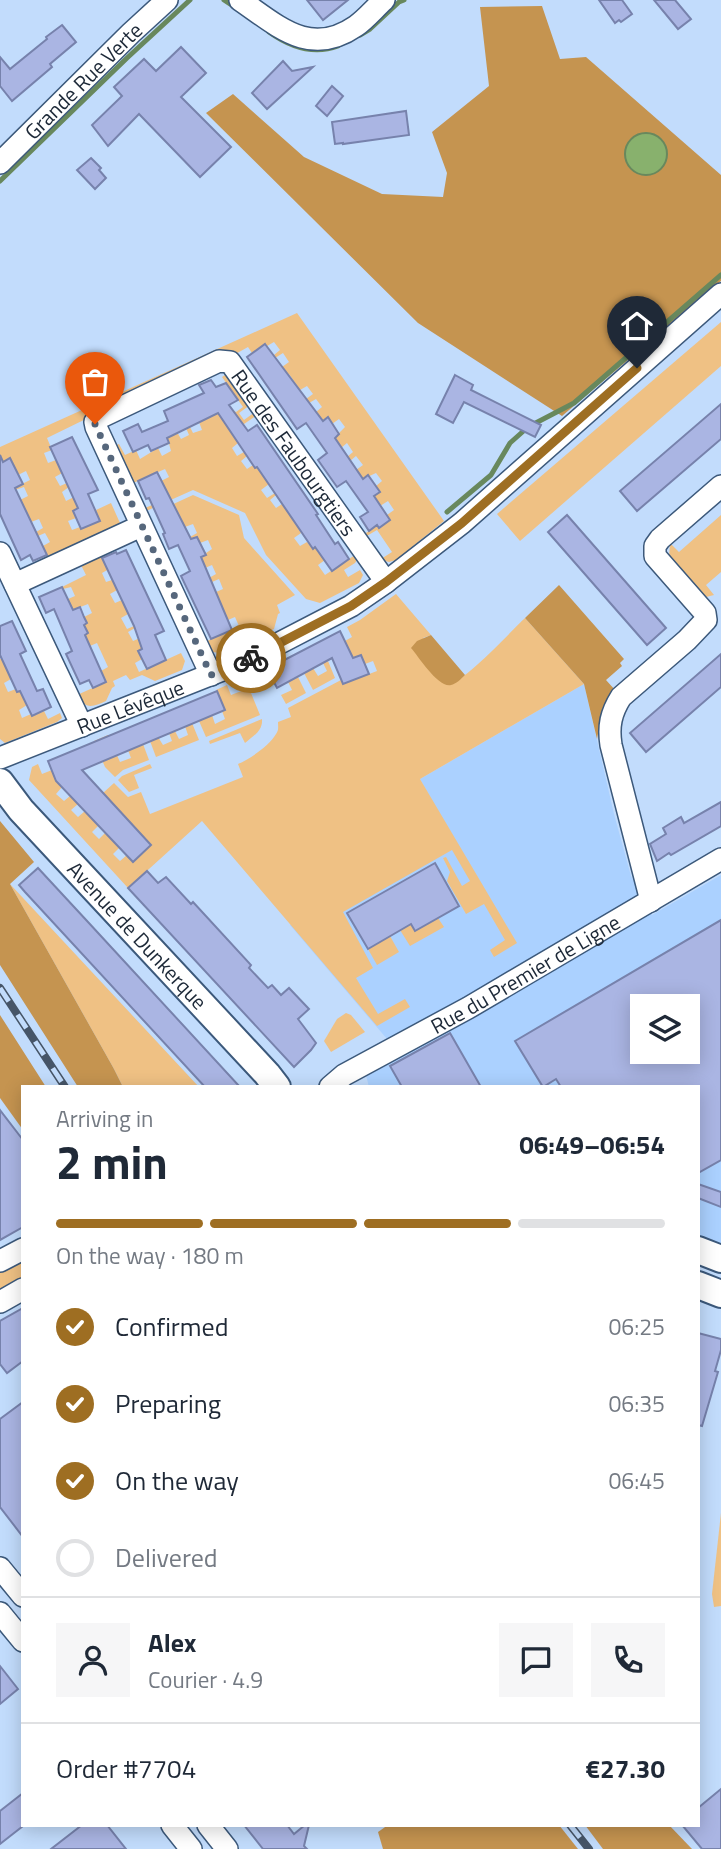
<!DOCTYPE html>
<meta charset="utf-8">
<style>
:root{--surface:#fff;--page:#f6f6f7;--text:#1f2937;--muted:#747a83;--line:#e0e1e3;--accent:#9e6e22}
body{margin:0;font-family:"Titillium Web",sans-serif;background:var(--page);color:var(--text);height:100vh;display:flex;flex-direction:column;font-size:26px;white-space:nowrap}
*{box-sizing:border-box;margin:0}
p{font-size:23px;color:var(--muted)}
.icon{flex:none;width:38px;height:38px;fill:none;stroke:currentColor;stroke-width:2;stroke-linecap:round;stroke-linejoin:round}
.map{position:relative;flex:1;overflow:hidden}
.side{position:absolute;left:21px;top:1085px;width:679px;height:742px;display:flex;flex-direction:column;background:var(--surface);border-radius:0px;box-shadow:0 4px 18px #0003}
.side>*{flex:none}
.controls{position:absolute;left:630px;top:994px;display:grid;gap:14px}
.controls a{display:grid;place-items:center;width:70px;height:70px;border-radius:0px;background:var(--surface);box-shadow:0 4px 18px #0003;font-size:35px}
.pin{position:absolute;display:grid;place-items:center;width:60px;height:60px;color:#fff;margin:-72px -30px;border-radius:50% 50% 50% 0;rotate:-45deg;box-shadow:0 0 7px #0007}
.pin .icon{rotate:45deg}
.courier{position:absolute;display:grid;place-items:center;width:70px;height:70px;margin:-35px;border:5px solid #9e6e22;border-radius:50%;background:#fff;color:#222;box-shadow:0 2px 9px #0007}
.summary em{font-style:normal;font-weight:700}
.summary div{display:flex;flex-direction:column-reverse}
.summary{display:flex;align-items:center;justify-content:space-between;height:119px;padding:0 35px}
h1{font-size:46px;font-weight:700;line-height:52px}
.bar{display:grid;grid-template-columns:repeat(4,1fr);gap:10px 7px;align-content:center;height:84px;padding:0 35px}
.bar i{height:9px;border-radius:5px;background:var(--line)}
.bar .active{background:var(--accent)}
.bar p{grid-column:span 4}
.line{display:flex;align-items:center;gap:18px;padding:0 35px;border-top:2px solid var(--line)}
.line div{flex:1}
.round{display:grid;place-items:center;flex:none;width:74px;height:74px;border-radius:0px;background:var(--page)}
ol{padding:0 35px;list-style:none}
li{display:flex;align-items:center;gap:21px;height:77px}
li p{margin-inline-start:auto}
li .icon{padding:7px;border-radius:50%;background:var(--accent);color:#fff;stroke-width:4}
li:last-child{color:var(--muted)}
li i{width:38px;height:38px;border:4px solid var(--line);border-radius:50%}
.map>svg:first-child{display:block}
.built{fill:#abd1ff;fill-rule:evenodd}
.green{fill:#efc184}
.forest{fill:#c59450}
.water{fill:#88b16d;stroke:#68885d;stroke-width:2}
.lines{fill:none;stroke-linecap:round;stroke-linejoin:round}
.stream{stroke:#68885d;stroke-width:5}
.building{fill:#aab5e3;stroke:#7782ac;stroke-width:2;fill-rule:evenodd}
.minor-casing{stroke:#3c597b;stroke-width:24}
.major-casing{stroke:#3c597b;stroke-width:30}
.minor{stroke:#fff;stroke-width:21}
.major{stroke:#fff;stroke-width:26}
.rail-casing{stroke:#465568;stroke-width:8}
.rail{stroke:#c2dcfc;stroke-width:5;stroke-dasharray:16;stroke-linecap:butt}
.done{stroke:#56677c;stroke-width:7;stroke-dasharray:0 12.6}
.route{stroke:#9e6e22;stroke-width:9}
.labels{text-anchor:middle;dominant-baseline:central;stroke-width:6;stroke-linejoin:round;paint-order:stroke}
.street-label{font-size:21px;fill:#1c2837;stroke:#c2dcfc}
</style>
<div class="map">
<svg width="721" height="1849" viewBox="0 0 721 1849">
<rect width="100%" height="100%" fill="#c2dcfc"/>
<!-- built -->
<path class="built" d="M584,684L614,814L631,876L652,915L721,875V1246L698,1237V1087H369L366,1075L369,1049L387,1039L290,925L450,833L420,779ZM642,1006H688V1052H642Z"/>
<!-- green -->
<g class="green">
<path d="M297,313L444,521L396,560L389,562L382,560L381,559L392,552L377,530L365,537L363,535L388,518L387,515L394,510L388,501L380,506L374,496L380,492L376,486L382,481L376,473L363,479L356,470L363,465L356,456L350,461L347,457L353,452L347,443L341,448L334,438L345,427L339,419L332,424L328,418L322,421L316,412L322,407L316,399L309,403L306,399L313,394L307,386L300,390L289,374L287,375L282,367L289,362L283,353L275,358L274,355L280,350L274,342L267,346L265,344L252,353L248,347L232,356L167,380L162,376L138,387L137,394L47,438L52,450L44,453L48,463L56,460L62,473L55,477L60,486L67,483L69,487L62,492L66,501L74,497L79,508L73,511L76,518L68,521L72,530L80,527L82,529L100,521L96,510L111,503L120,523L48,557L43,546L50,542L45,533L38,536L36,532L43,528L39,519L31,522L20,500L28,496L24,487L15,490L14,488L30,480L26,471L18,475L10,459L0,463V447Z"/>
<path d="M721,322V366L520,541L497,514Z"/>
<path d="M225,375L232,380L250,405L239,413L244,420L255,412L257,415L231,433L238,443L232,448L237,456L244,452L247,456L241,461L247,469L253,465L257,467L269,484L261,490L267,498L275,493L276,495L270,500L276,508L282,504L300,526L298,528L301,533L294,538L300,546L307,542L313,549L324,541L325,560L318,565L325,575L355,555L358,558L355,563L344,570L348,577L360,570L363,575L359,583L320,603L306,599L266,555L245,513L193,490L144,512L143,509L170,497L161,481L169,477L165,469L131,484L114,446L119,444L125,455L136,450L140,459L158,448L162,456L171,451L167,436L177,432L181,439L189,435L186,428L190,427L193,433L202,430L199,422L213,415L207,402L227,414L234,411L236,412L243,407L222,377Z"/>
<path d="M193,495L239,515L244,538L295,595L277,605L280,613L278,614L274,629L222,653L211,652L205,642L239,626L235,617L228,620L216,592L223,589L219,579L212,582L209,578L216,574L212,565L205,568L200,557L212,549L208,540L200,543L197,537L191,540L190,537L197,533L193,524L185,527L180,517L172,520L156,512Z"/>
<path d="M721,515V572L706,585L714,595L706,597L700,594L669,558L670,543L679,552Z"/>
<path d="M100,554L109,569L102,573L106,582L112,580L117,590L110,594L115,603L122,600L128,614L121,618L127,629L134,626L135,628L128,632L133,641L140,638L144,648L142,659L135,663L139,672L181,653L185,661L182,670L155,681L142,675L130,680L126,675L113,681L115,686L112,688L106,701C93,707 85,710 77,695L106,682L101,671L108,667L97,643L90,646L84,635L88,633L84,625L87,623L84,617L92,613L88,604L73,610L68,599L75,596L71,587L63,589L62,587L86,575L80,563Z"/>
<path d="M396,594L431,635L423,638L447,685C464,683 511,631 525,618L584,684L420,779L517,943L494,957L490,950L505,940L484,904L466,914L447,881L450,872L443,858L446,857L462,886L470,881L452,850L343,912L373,968L356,978L378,1014L405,999L410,1007L377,1026L202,821L128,888L29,780L32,767L38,764L42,774L52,770L62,787L56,794L64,801L70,796L78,804L71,810L78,817L85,811L98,826L92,832L99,839L105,833L119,848L113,854L120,861L127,855L133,862L151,845L103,793L114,783L128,797L141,792L150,814L243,777L238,764C250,759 270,745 276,734C279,730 278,727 278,722L291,717L288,708L341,680L343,684L377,671L373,661L365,664L361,655L353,658L345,641L352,637L347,627L360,620Z"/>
<path d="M0,659H2L11,679L4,683L8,692L16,689L17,692L20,691L27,705L19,710L22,718L31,714L33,716L44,711L48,719L60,713L62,718L57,722L5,743L0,739Z"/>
<path d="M328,661L335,678L313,690L304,673L313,668L318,676L327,671L323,663Z"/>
<path d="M298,677L306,693L286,704L281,695L292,690L288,682Z"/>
<path d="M227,685L231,695L249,688L260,715L206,737L199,721L212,715L215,724L225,719L222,711L225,710L216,690Z"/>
<path d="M262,719C263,731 253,736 245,743L240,733L210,744L209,741Z"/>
<path d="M192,723L199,740L156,757L150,741L158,737L163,745L172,741L169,733L175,731L179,739L188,735L185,726Z"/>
<path d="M108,735L120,762L131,758L128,750L143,744L149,760L123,770L115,777L105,767L94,741Z"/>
<path d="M150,764L152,768L134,775L139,788L129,792L118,780L122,776Z"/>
<path d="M10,884L199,1087H123L114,1069Z"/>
<path d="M438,918L444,927L410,946L400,930L411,924L415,931Z"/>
<path d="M390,936L399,952L377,965L368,949Z"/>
<path d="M346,1013L351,1015L365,1032L331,1052L324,1041L337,1019Z"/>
<path d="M23,1256V1280L0,1293V1269Z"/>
<path d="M721,1513V1606L714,1607L712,1594Z"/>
</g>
<!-- forest -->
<g class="forest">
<path d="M542,6L560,59L586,57L721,175V281L562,416L418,323L206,113L233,94L304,157L382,194L443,197L447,173L432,132L489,86L480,7Z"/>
<path d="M559,585L624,659L620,663L622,666L606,680L615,690L603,707L597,739L584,684L525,618Z"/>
<path d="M431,635L465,675C461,679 456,684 451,685C438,688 419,657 411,648L417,641Z"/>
<path d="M0,821L34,862L10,884L114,1069L123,1087H78L0,965Z"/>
<path d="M0,1015L46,1087H23V1130L0,1098Z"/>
<path d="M388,1825H559L578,1849H383L378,1832Z"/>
<path d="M585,1825H669L692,1849H603Z"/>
</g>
<!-- water -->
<circle class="water" cx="646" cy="154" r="21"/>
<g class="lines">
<!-- stream -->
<g class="stream">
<path d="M224,0L236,8"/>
<path d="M269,32C290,47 314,55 338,46"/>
<path d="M360,35L370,29L399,2L404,0"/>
<path d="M0,181L127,58L190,0"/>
<path d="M447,512L491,475L510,443L528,427L574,403L721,275"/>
</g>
</g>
<!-- building -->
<g class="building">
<path d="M307,0H348L323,20Z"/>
<path d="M599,0H622L632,14L621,22L619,20L615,23Z"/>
<path d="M654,0H675L691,19L678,29Z"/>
<path d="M62,25L76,42L50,64L52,67L12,101L0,86V57L10,69L47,39L46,37Z"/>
<path d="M181,47L206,73L181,97L231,147L200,177L139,114L108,146L92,125L122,96L114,87L144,59L156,71Z"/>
<path d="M283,61L292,71L313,67L267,109L252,93Z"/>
<path d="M332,86L343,96L327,116L316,106Z"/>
<path d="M406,111L409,135L343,144V143L335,144L332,122Z"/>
<path d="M91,158L101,168L99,170L106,178L95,189L77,170Z"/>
<path d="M265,344L323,421L328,417L339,434L335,438L363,479L368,475L380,492L374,496L390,520L379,528L377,525L369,531L360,517L368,512L346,481L337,487L318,460L327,453L306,423L297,429L247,357Z"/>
<path d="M455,375L473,385L471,390L541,425L535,437L464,402L453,423L436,414Z"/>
<path d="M211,380L216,387L226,383L238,400L229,405L248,431L257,425L318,514L316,515L335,544L338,542L349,559L332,571L315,547L313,549L257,467L255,468L218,413L167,438L169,443L151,451L148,445L133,452L123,431L138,424L142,432L168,421L164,411L204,393L199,385Z"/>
<path d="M721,404V439L637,511L620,491Z"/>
<path d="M72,437L98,490L88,494L100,521L81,529L73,511L78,508L50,447Z"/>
<path d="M0,455L3,462L10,458L23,484L15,488L47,555L33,561L30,555L21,560L0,514Z"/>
<path d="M157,472L191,539L197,537L206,555L201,557L232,630L211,639L181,576L190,571L178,545L169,549L163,534L165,533L149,498L146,499L138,481Z"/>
<path d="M567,515L666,628L647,645L548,532Z"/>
<path d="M126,550L164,631L155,635L166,660L147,669L138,651L142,649L134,626L102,558L116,552L117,554Z"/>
<path d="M62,587L73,610L80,607L84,617L87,623L84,625L88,633L85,635L106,682L93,688L89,680L80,684L66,654L72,651L54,609L46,613L39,597Z"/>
<path d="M12,621L26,651L20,654L37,691L43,689L51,707L32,716L20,691L17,692L0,655V626Z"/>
<path d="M340,631L353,658L361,655L369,674L343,684L332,658L277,688L267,669Z"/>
<path d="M721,654V687L646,752L630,733Z"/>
<path d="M217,691L225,710L82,770L151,845L133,862L56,781L48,761Z"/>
<path d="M721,802V826L671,855L669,853L657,861L650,844L666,834L663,828L681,817L684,823Z"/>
<path d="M435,863L459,906L415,931L411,924L368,949L347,913Z"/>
<path d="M38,868L88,922L240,1087H205L25,892L19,885Z"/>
<path d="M147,871L158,883L166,877L191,904L193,902L251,965L249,968L268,988L272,985L281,995L289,988L309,1009L298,1019L316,1043L311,1050L294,1067L128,888Z"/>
<path d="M721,920V1160L698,1173V1087H561L556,1079L543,1087L515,1041ZM642,1006H688V1052H642Z"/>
<path d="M450,1033L481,1087H402L390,1066Z"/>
<path d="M0,1110L23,1140V1227L0,1240Z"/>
<path d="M698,1184L721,1192V1207L698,1198Z"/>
<path d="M23,1308V1361L7,1373L0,1364V1321Z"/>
<path d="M698,1333L721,1339V1350L715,1371L718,1372L702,1426L698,1425Z"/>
<path d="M23,1402V1537L0,1507V1419Z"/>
<path d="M0,1666L18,1689L0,1704Z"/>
<path d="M721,1789V1849H702L682,1825H698V1808Z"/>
<path d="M23,1793V1826L0,1844V1811Z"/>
<path d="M82,1825H107L126,1849H51Z"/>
<path d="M244,1825H287L294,1834L305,1825H309L304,1846L307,1849H263Z"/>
</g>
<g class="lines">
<!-- minor casing -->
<g class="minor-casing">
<g id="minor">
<path d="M240,0C278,26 310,58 356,26C366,19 375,8 384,0"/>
<path id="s1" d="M0,163L131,33L167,0"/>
<path d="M0,553L82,726"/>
<path d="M15,584L141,526"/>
<path id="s2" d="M211,675L96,427L95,422L99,418L219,361L230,362L386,582"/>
<path id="s3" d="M0,758L245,661L351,606L386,582L462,523L721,294"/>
<path d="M651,901L611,745C608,726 611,713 621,697L687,640L706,620L705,613L655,556V546L660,539L721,486"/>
<path id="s4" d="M330,1087L344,1075L468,1008L721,859"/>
<path d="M0,1261L23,1249"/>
<path d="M0,1302L23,1289"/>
<path d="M0,1568L23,1596"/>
<path d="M0,1613L23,1641"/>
<path d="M172,1825L191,1849"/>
<path d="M208,1825L227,1849"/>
</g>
</g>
<!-- major casing -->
<g class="major-casing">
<g id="major">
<path id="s5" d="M0,782L21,810L267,1074L277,1087"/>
<path d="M698,1250L721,1259"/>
<path d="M698,1285L721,1294"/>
</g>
</g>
<!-- minor -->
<use href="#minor" class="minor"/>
<!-- major -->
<use href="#major" class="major"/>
<!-- rail casing -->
<g class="rail-casing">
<g id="rail">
<path d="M0,988L65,1087"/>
<path d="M570,1825L589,1849"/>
</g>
</g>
<!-- rail -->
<use href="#rail" class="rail"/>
</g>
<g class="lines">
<!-- done -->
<path class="done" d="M95,424L211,675L251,658"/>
<!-- route -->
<path class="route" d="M251,658L351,606L386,582L462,523L637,368"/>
</g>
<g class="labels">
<!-- street labels -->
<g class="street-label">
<text stroke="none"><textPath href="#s1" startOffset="117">Grande Rue Verte</textPath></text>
<text stroke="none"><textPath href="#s2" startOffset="539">Rue des Faubourgtiers</textPath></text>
<text stroke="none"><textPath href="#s3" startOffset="140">Rue Lévêque</textPath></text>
<text stroke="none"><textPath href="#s5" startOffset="206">Avenue de Dunkerque</textPath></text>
<text stroke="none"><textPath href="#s4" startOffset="226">Rue du Premier de Ligne</textPath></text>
</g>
</g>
</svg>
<div class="controls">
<a><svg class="icon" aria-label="layers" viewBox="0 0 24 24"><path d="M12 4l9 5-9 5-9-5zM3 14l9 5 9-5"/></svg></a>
</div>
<div class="pin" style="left:95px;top:424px;background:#ea580c"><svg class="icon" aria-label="bag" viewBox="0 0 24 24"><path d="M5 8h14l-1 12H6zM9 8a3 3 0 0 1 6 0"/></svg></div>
<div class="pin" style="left:637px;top:368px;background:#1f2937"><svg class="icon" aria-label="home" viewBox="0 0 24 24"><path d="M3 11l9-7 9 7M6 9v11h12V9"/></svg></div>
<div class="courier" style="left:251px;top:658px"><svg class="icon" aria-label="bike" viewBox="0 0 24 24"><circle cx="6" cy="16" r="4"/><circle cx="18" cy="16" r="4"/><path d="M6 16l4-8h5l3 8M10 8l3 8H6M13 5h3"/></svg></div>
<section class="side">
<div class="summary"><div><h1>2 min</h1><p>Arriving in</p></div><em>06:49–06:54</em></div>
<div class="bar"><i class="active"></i><i class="active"></i><i class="active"></i><i></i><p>On the way · 180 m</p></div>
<ol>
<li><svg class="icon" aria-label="check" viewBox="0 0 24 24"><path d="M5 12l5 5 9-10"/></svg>Confirmed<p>06:25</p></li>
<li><svg class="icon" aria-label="check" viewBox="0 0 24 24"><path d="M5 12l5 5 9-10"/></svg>Preparing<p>06:35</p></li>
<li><svg class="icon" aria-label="check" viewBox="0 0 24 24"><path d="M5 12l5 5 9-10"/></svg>On the way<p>06:45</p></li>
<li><i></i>Delivered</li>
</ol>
<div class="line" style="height:126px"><a class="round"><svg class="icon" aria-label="person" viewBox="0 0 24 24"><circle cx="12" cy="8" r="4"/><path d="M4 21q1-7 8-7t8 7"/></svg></a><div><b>Alex</b><p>Courier · 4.9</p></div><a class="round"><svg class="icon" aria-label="chat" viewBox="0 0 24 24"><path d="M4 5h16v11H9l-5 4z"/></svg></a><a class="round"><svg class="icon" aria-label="phone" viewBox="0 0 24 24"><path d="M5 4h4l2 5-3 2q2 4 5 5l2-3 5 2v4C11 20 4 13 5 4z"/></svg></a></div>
<div class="line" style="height:91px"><div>Order #7704</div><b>€27.30</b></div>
</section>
</div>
